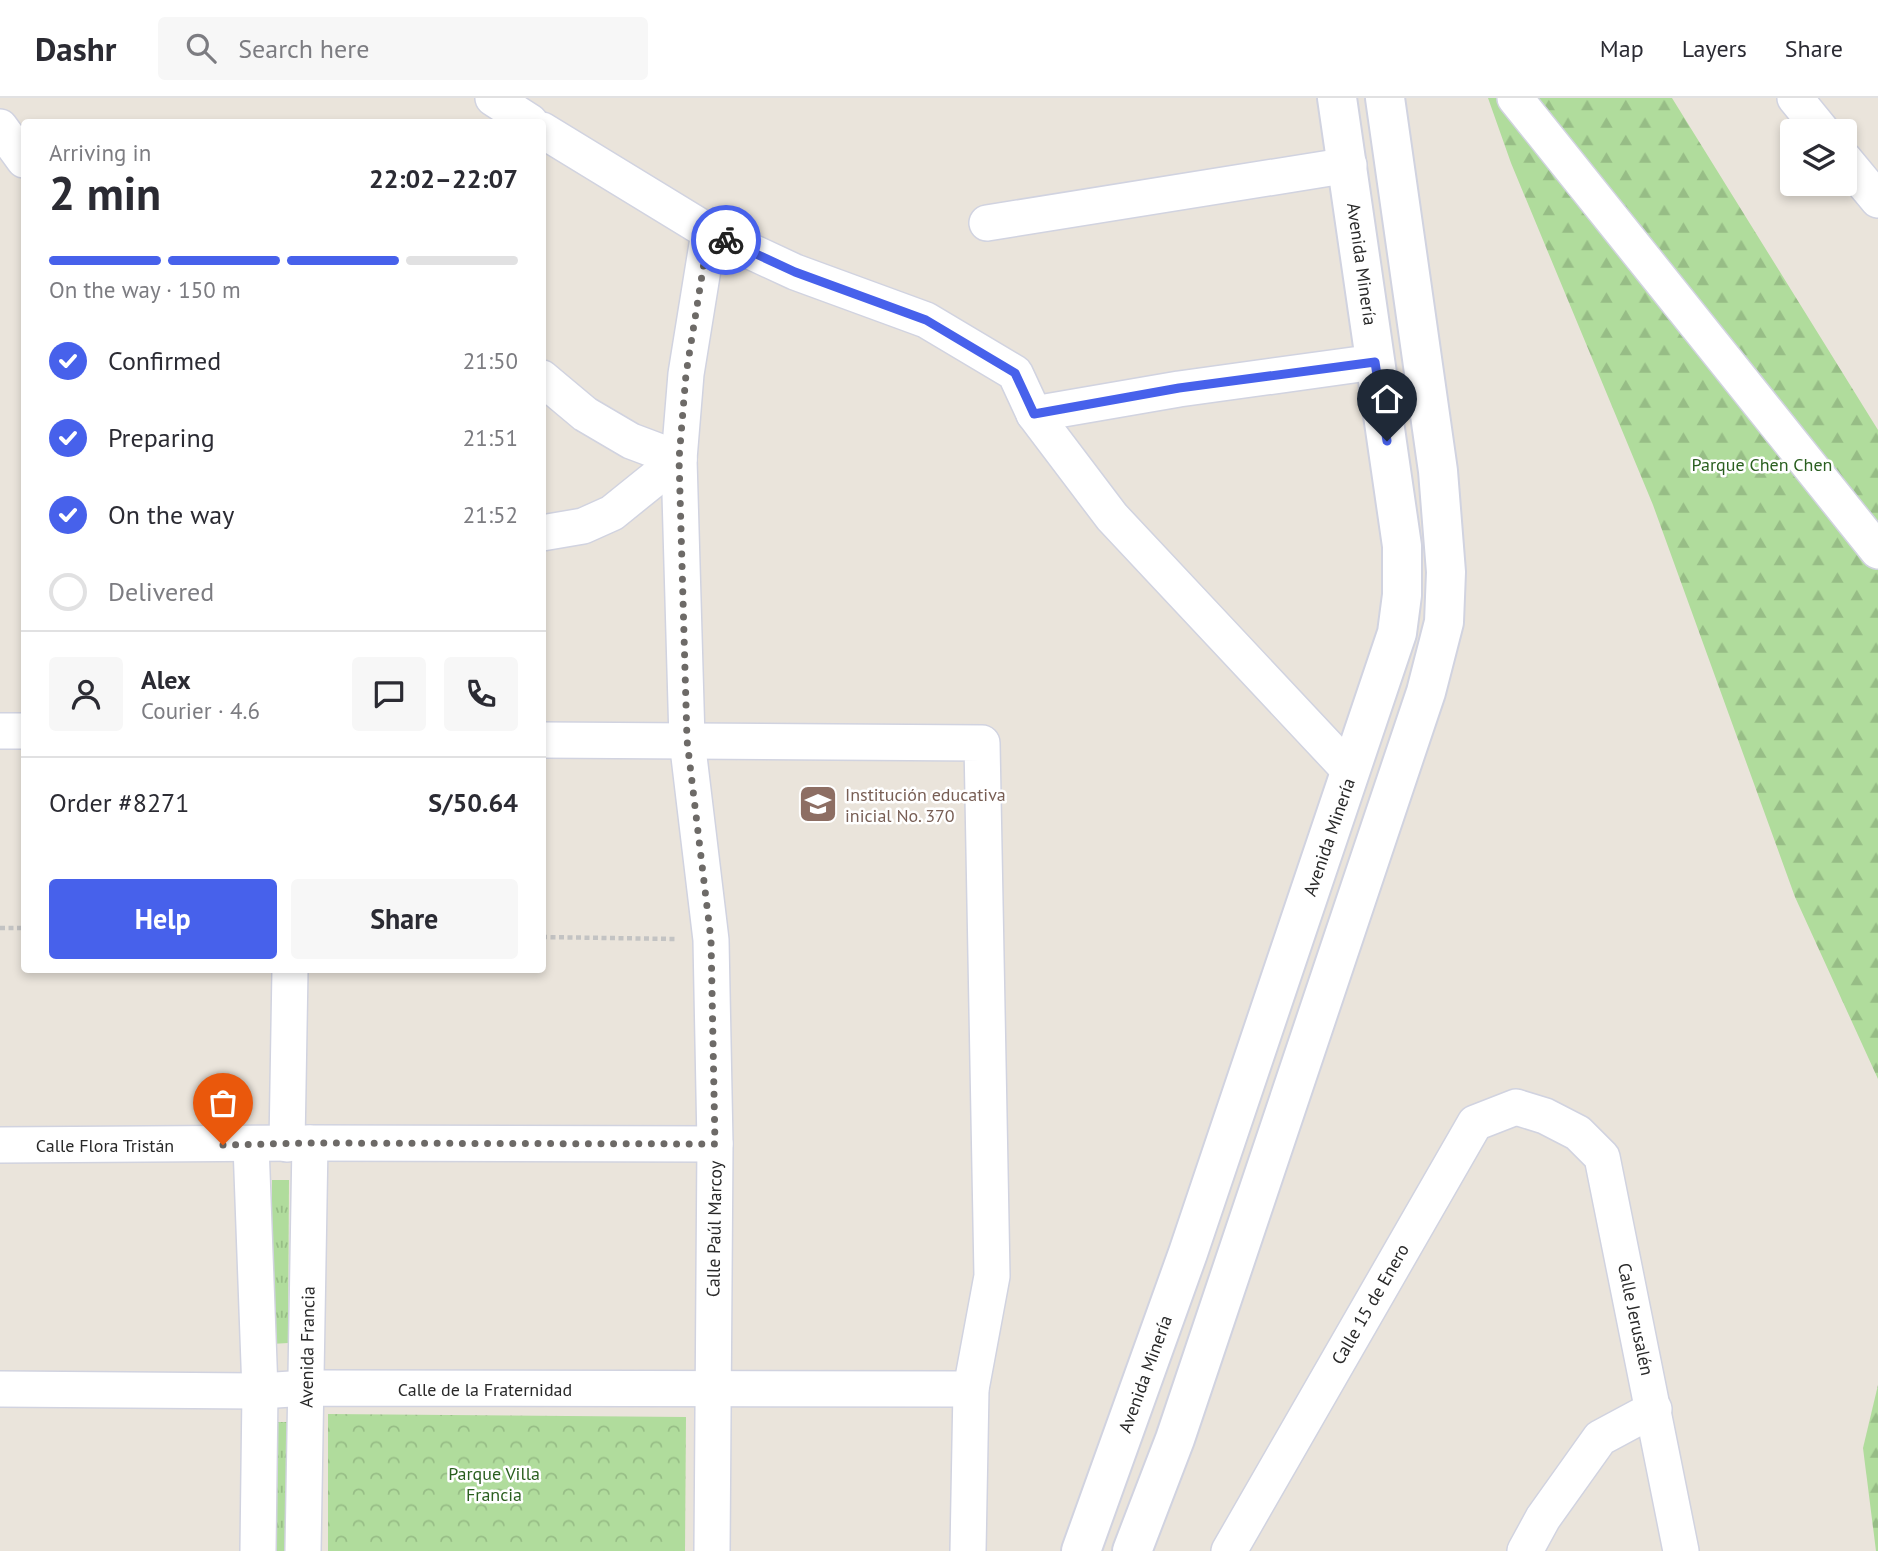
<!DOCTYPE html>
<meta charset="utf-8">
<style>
:root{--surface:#fff;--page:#f7f7f7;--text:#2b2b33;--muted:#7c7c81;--line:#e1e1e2;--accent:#4761eb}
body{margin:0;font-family:"PT Sans",sans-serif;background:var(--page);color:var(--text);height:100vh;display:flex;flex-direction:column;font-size:26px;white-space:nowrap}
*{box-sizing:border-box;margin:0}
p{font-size:23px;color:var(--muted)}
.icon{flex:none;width:38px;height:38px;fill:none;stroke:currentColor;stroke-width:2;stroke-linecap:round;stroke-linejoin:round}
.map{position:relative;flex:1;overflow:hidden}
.panel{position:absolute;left:21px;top:21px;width:525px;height:854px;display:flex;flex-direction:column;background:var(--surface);border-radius:7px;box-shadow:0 4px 10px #0003}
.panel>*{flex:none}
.controls{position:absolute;left:1780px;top:21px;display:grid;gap:14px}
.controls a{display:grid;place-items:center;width:77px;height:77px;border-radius:7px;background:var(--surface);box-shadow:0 4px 10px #0003;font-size:35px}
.pin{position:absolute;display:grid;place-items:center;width:60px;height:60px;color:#fff;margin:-72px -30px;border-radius:50% 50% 50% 0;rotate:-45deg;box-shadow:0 0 7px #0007}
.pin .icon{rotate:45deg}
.courier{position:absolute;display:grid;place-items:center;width:70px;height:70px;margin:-35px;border:5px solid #4761eb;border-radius:50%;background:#fff;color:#222;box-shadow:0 2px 9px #0007}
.overview em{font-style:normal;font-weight:800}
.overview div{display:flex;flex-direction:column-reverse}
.overview{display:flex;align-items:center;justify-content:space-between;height:119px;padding:0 28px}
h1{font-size:46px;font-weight:800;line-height:52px}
.bar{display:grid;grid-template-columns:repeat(4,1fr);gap:10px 7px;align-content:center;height:84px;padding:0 28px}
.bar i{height:9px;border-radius:5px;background:var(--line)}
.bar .current{background:var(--accent)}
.bar p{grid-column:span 4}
.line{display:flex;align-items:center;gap:18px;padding:0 28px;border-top:2px solid var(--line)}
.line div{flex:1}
.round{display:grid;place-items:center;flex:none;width:74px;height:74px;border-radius:7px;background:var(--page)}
ol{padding:0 28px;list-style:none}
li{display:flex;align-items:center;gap:21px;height:77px}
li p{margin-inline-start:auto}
li .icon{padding:7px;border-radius:50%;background:var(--accent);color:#fff;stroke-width:4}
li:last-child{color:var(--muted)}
li i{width:38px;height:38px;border:4px solid var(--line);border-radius:50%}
.button{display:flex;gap:14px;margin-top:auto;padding:14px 28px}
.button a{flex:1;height:80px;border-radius:7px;background:var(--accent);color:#fff;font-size:28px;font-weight:800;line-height:80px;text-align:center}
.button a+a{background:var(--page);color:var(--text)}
header{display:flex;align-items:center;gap:42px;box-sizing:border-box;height:98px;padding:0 35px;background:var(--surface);border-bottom:2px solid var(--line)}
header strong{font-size:33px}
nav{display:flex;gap:38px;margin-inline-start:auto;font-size:24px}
.search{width:490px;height:63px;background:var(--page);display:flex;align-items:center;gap:18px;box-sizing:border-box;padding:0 24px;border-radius:7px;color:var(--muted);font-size:26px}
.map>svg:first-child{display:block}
.grass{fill:url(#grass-tufts)}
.forest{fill:url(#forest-firs)}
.park{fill:url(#park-crowns)}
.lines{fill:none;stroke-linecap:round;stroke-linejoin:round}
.minor-casing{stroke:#d1d3e0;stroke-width:38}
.secondary-casing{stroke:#d1d3e0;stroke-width:42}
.path{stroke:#c3c3c3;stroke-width:4.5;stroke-dasharray:5 3.5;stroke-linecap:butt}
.minor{stroke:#fff;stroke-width:35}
.secondary{stroke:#fff;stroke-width:38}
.done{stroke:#6d6a67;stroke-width:7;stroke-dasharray:0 12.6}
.route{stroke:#4761eb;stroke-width:9}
.labels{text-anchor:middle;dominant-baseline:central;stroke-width:5;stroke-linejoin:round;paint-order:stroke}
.street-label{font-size:18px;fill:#292929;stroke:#fff}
.park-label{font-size:18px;fill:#2a5f1f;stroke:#fff}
.education-label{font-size:18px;fill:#785e54;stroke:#fff;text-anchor:start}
</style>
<header>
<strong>Dashr</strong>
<div class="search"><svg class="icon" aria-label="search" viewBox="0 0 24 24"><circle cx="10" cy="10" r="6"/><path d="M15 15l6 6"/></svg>Search here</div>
<nav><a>Map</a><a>Layers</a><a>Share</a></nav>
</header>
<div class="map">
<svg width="1878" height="1453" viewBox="0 0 1878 1453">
<defs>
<pattern id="grass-tufts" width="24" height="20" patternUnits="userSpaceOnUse" patternTransform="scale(1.75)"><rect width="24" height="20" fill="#b0dc9c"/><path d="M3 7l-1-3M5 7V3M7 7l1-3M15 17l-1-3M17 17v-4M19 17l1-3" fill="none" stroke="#97bd86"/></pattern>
<pattern id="forest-firs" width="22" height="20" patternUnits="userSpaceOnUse" patternTransform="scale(1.75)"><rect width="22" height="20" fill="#b0dc9c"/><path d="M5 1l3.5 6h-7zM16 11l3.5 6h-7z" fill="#97bd86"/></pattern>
<pattern id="park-crowns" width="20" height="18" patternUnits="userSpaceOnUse" patternTransform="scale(1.75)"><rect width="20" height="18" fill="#b0dc9c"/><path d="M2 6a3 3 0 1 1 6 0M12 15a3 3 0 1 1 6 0" fill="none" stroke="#97bd86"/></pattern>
</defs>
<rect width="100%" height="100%" fill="#eae4db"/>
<!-- grass -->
<g class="grass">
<path d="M272,1082H289L288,1245L271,1246Z"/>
<path d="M273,1324H287L286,1453H272Z"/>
</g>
<!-- forest -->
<g class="forest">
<path d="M1488,0H1672L1878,332V981L1795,799L1653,407L1511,65Z"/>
<path d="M1878,1287V1453H1876L1863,1350Z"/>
</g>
<!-- park -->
<path class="park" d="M328,1316L686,1319L685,1453H328Z"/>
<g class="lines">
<!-- minor casing -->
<g class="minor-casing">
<g id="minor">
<path d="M493,0L530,24"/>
<path d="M1515,0L1878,453"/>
<path d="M1795,0L1822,33"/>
<path d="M0,29L24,62"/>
<path d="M542,32L709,134L795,174L926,222L1015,275L1034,316L1112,419L1351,674"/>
<path d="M1844,61L1878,102"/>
<path d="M987,125L1349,67"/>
<path d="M709,134L686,276L679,361L687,642L711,842L715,1046L712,1453"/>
<path d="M542,280L585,316L631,343L679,361"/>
<path d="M1034,316L1179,291L1375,264"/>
<path d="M542,435L583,428L612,415L679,361"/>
<path d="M0,633H24"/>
<path d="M542,642L982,645L992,1178L971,1291L968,1453"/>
<path d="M287,1046L290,872"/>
<path d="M0,1047L310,1045L715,1046"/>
<path d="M251,1047L260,1293L258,1453"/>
<path d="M0,1291L260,1293L307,1290L971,1291"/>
<path d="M303,1453L310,1045"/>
<path d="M1229,1453L1475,1025L1516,1009L1545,1018L1578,1035L1602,1059L1681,1453"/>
<path d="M1525,1453L1543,1420L1600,1340L1654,1311"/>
</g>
</g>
<!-- secondary casing -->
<g class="secondary-casing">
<g id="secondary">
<path d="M1081,1453L1188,1155L1397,535L1402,497V448L1337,0"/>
<path d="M1132,1453L1175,1341L1426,594L1444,524L1446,474L1438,373L1385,0"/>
</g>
</g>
<!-- path -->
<g class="path">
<path d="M0,830H24"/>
<path d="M542,839L675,841"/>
</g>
<!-- minor -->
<use href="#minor" class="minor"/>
<!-- secondary -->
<use href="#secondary" class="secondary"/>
</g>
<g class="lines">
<!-- done -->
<path class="done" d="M223,1047L310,1045L715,1046L711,842L687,642L679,361L686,276L709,134L726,142"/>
<!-- route -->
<path class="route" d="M726,142L795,174L926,222L1015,275L1034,316L1179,290L1375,264L1387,343"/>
</g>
<!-- icons -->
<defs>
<g id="school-square" transform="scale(2.0125)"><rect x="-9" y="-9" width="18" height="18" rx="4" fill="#8d6e63" stroke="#fff"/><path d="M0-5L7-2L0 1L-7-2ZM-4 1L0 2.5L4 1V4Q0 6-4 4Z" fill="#fff"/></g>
</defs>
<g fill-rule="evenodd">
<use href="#school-square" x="818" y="706"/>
</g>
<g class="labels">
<!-- street labels -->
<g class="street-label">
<text transform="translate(1362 166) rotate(82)">Avenida Minería</text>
<text transform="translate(1329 739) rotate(-71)">Avenida Minería</text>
<text x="105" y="1047">Calle Flora Tristán</text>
<text transform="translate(714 1131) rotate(-89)">Calle Paúl Marcoy</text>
<text transform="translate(1370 1206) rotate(-60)">Calle 15 de Enero</text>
<text transform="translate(1636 1221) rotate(78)">Calle Jerusalén</text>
<text transform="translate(307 1249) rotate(-89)">Avenida Francia</text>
<text transform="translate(1145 1276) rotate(-70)">Avenida Minería</text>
<text x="485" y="1291">Calle de la Fraternidad</text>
</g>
<!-- park labels -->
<g class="park-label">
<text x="1762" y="366">Parque Chen Chen</text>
<text x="494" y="1375">Parque Villa<tspan x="494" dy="21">Francia</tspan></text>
</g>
<!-- education labels -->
<g class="education-label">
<text x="845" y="696">Institución educativa<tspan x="845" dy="21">inicial No. 370</tspan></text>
</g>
</g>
</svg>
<div class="controls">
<a><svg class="icon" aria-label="layers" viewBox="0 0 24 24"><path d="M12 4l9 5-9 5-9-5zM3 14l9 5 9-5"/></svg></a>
</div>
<div class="pin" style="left:223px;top:1047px;background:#ea580c"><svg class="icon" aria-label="bag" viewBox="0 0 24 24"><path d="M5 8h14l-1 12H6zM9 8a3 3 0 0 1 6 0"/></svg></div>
<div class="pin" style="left:1387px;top:343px;background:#1f2937"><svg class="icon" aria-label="home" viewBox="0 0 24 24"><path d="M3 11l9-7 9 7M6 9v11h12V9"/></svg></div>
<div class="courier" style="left:726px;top:142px"><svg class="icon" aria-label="bike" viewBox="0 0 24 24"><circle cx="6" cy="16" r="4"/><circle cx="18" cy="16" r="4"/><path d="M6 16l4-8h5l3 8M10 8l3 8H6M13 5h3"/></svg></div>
<section class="panel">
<div class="overview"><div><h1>2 min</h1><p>Arriving in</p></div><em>22:02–22:07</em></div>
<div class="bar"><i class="current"></i><i class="current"></i><i class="current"></i><i></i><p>On the way · 150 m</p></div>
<ol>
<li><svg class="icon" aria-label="check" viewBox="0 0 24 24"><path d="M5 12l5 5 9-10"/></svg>Confirmed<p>21:50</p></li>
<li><svg class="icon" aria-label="check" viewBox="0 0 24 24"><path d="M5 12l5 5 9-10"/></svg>Preparing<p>21:51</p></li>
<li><svg class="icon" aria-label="check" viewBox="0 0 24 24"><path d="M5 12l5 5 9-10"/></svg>On the way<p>21:52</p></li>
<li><i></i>Delivered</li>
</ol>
<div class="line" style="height:126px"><a class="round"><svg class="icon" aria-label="person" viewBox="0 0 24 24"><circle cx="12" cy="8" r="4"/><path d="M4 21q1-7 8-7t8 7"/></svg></a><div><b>Alex</b><p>Courier · 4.6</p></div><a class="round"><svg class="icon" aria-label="chat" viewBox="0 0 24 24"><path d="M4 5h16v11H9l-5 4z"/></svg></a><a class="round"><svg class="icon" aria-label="phone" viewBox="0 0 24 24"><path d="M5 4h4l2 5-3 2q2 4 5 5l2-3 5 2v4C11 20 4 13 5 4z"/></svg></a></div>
<div class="line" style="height:91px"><div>Order #8271</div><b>S/50.64</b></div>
<div class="button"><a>Help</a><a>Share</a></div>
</section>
</div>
